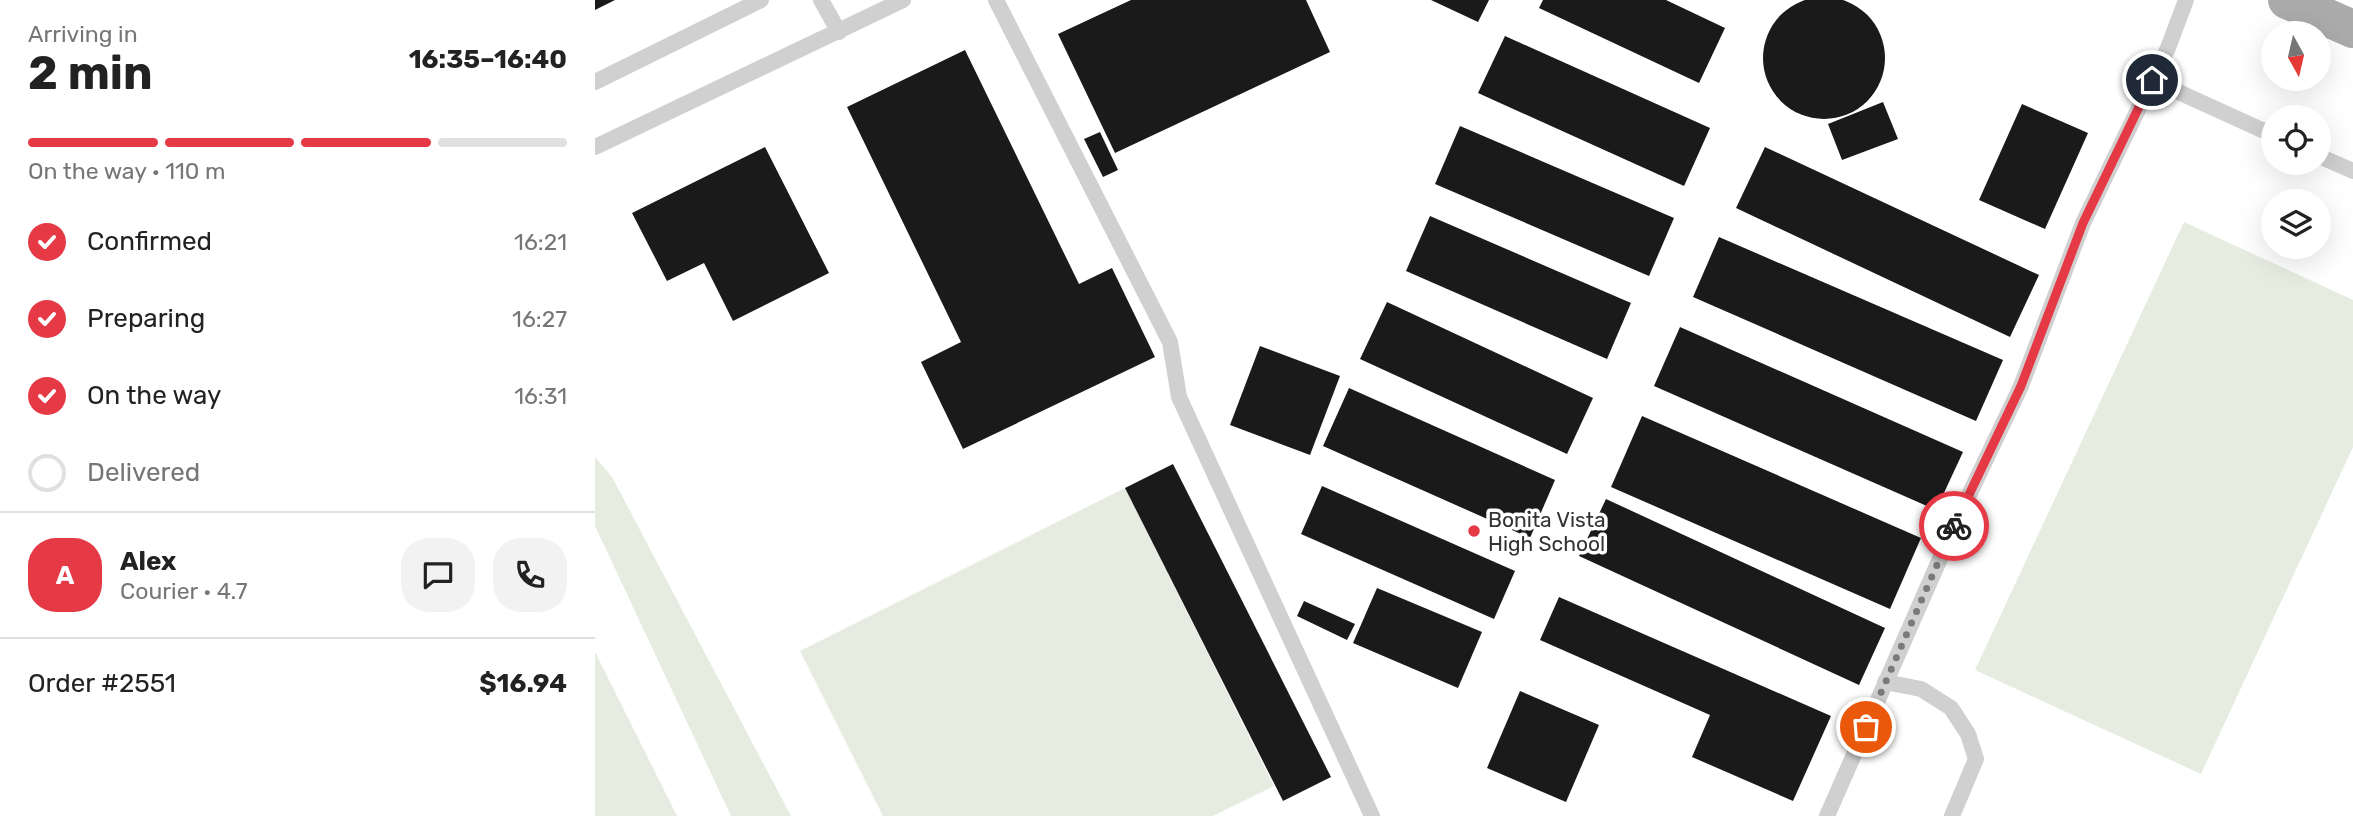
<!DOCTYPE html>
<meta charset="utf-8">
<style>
:root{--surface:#fff;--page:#f2f2f2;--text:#222;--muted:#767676;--line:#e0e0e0;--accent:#e63946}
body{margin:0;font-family:Rubik,sans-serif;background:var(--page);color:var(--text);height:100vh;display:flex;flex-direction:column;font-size:26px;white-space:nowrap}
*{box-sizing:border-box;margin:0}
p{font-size:23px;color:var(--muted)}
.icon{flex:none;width:38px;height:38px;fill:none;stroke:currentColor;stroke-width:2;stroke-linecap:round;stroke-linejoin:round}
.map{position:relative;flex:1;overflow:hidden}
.drawer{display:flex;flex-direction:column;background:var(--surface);width:595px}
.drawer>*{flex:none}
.needle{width:46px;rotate:172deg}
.buttons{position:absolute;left:1666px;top:21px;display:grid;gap:14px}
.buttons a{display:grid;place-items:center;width:70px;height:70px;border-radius:50%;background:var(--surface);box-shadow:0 7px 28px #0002;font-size:35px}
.pin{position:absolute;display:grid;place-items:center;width:60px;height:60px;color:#fff;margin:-30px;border:4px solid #fff;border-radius:50%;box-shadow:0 2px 7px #0007}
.courier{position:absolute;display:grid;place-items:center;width:70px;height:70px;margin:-35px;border:5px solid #e63946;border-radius:50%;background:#fff;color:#222;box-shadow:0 2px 9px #0007}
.headline em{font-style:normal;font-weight:700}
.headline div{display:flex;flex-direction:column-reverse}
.headline{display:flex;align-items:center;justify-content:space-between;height:119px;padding:0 28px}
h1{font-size:46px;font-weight:700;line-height:52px}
.bar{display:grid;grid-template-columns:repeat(4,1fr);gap:10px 7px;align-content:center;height:84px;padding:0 28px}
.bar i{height:9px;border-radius:5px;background:var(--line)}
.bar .on{background:var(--accent)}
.bar p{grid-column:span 4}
.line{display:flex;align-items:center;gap:18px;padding:0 28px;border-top:2px solid var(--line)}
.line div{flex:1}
.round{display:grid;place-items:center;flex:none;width:74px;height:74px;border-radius:28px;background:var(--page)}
ol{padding:0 28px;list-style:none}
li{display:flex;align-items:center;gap:21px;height:77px}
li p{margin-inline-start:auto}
li .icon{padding:7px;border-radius:50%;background:var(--accent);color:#fff;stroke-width:4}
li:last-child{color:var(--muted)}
li i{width:38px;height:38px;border:4px solid var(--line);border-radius:50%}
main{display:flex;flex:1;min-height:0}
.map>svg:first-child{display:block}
.green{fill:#e6ecdf}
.building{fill:#1a1a1a}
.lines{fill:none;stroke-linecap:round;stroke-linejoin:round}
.service{stroke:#d0d0d0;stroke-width:16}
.primary{stroke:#ababab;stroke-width:38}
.done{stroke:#7a7a7a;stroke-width:7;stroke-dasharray:0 12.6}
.route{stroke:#e63946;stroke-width:9}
.poi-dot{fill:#e63946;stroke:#fff;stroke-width:2.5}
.labels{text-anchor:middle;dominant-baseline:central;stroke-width:7;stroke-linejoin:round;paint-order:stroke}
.poi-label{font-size:21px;fill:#333;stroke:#fff;text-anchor:start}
</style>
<main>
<section class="drawer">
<div class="headline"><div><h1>2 min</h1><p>Arriving in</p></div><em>16:35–16:40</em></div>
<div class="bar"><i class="on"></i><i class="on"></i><i class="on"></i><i></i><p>On the way · 110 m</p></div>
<ol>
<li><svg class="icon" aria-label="check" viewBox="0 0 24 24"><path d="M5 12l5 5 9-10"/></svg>Confirmed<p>16:21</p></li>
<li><svg class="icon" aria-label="check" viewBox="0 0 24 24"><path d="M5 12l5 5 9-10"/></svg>Preparing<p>16:27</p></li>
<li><svg class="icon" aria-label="check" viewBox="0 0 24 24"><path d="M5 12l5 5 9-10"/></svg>On the way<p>16:31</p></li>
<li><i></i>Delivered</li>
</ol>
<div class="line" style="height:126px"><b class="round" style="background:var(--accent);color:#fff">A</b><div><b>Alex</b><p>Courier · 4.7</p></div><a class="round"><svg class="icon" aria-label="chat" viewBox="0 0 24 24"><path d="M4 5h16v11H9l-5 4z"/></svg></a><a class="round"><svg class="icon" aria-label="phone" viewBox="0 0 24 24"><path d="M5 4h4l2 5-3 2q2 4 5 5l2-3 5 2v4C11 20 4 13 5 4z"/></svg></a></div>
<div class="line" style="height:91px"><div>Order #2551</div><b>$16.94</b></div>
</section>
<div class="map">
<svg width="1758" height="816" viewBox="0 0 1758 816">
<rect width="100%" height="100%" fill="#fff"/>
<!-- green -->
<g class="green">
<path d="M1589,222L1758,300V447L1606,774L1380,670Z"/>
<path d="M0,457L17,477L196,816H136L0,526Z"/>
<path d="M530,488L679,786L618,816H288L205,651Z"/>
<path d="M0,652L82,816H0Z"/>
</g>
<!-- building -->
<g class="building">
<circle cx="1229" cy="58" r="61"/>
<path d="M0,0H20L0,10Z"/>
<path d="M536,0H711L735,52L520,153L463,34Z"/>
<path d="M836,0H894L883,22Z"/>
<path d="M948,0H1071L1130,28L1104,83L944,8Z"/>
<path d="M910,36L1115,128L1089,186L883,93Z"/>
<path d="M370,50L484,284L517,268L560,357L368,449L326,362L366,342L252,107Z"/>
<path d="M1288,102L1303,139L1247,160L1233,124Z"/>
<path d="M1427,104L1493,133L1450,229L1384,200Z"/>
<path d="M865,126L1079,218L1054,276L840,184Z"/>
<path d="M505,132L523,170L508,177L489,139Z"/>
<path d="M170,147L234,273L138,321L109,263L72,281L37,213Z"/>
<path d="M1170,147L1444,275L1415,337L1141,208Z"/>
<path d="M835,216L1036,303L1012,359L811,271Z"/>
<path d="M1124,237L1408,360L1381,421L1098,297Z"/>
<path d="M792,302L998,398L972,454L765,359Z"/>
<path d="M1085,327L1368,452L1341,510L1059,386Z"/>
<path d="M665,346L745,376L715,455L635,425Z"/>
<path d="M754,388L960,480L935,538L728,446Z"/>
<path d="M1047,416L1326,538L1295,609L1016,487Z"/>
<path d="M578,464L736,777L688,801L530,488Z"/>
<path d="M727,486L920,571L899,619L706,534Z"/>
<path d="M1011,499L1290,628L1264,685L984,556Z"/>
<path d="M782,588L887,632L863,688L758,643Z"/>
<path d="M964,597L1236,716L1198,801L1097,757L1115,715L945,640Z"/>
<path d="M709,601L760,624L752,640L702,616Z"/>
<path d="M925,691L1004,725L971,802L892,768Z"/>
</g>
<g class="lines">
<!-- service -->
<g class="service">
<path d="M226,0L244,32"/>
<path d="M401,0L575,342L584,397L777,816"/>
<path d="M1557,80L1678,135"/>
<path d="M0,82L166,0"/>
<path d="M0,147L308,0"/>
<path d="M1724,156L1758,171"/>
<path d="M1290,682L1326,689L1356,708L1373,734L1381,759L1357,816"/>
<path d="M1232,816L1362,520L1426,386L1488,223L1573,48L1591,0"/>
</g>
<!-- primary -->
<path class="primary" d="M1692,0L1758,29"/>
</g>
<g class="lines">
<!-- done -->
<path class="done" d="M1271,727L1359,526"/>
<!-- route -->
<path class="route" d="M1359,526L1426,386L1488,223L1557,80"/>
</g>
<!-- markers -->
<circle class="poi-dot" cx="879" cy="531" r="7"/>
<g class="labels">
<!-- poi labels -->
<g class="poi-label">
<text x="893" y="519">Bonita Vista<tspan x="893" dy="24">High School</tspan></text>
</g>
</g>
</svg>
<div class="buttons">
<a><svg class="needle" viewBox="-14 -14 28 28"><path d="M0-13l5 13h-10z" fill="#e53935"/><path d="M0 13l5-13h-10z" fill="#767676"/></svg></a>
<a><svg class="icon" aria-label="locate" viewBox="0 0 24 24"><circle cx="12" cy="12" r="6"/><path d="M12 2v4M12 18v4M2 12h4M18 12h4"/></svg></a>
<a><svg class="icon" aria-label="layers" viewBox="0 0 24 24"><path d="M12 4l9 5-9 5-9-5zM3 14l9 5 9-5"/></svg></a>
</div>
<div class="pin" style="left:1271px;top:727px;background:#ea580c"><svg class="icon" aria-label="bag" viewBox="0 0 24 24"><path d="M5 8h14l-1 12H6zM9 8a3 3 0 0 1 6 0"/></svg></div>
<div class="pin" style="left:1557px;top:80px;background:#1f2937"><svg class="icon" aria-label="home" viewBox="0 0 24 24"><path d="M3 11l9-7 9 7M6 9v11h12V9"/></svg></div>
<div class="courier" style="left:1359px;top:526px"><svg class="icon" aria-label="bike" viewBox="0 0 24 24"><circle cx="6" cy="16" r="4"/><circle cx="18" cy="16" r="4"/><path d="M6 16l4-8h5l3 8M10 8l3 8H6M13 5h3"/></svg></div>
</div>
</main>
